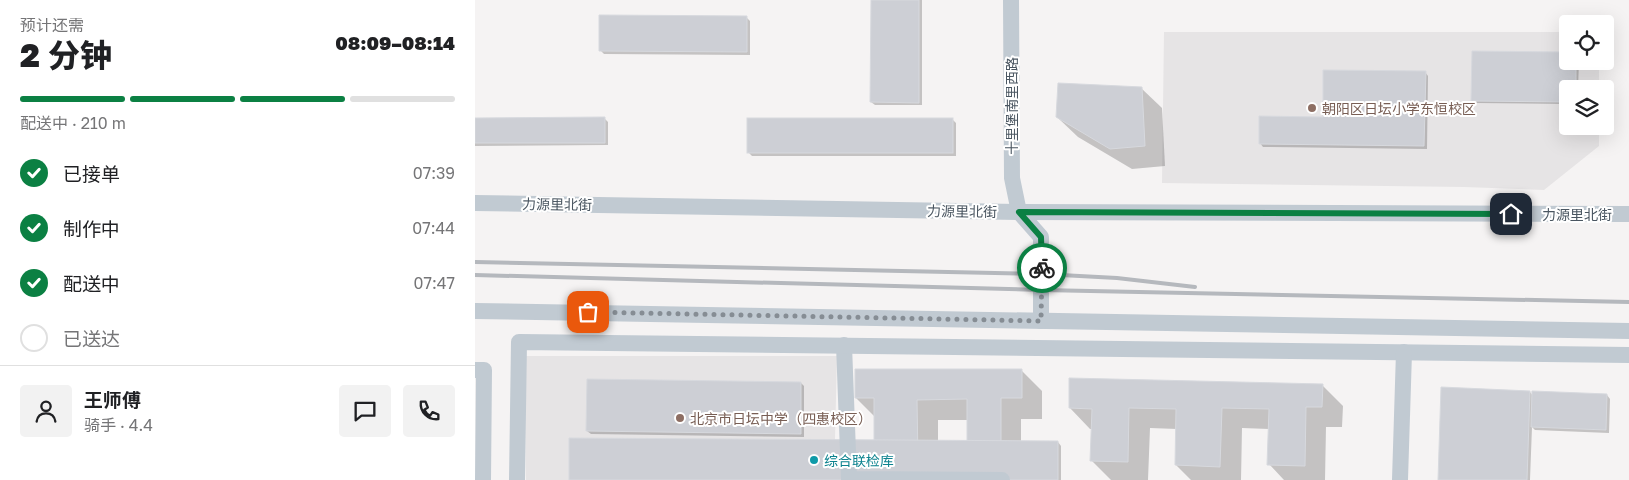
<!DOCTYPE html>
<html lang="zh">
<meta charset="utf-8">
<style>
:root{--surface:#fff;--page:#f2f2f2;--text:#202124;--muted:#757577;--line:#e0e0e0;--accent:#0b8043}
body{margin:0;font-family:"Golos Text","Noto Sans SC",sans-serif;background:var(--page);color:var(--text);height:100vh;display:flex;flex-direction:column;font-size:19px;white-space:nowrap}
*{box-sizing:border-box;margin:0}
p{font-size:16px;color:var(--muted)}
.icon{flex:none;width:28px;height:28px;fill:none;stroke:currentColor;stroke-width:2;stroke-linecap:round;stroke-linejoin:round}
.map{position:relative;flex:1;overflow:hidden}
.sheet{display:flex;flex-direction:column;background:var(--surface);width:475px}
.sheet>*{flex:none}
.fabs{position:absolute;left:1084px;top:15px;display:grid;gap:10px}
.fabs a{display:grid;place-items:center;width:55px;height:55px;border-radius:5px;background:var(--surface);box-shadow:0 5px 20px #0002;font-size:25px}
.pin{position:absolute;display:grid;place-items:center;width:42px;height:42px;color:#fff;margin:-21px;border-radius:10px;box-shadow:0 2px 8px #0006}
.courier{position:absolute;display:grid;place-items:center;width:50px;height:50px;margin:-25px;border:4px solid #0b8043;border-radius:50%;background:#fff;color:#222;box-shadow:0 1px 6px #0007}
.head em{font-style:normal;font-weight:800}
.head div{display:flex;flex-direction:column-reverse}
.head{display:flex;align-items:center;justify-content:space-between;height:85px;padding:0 20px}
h1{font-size:32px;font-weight:800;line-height:38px}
.bar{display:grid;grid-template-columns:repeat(4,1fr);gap:8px 5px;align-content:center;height:60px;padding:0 20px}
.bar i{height:6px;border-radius:4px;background:var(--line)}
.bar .on{background:var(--accent)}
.bar p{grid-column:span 4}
.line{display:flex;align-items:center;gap:12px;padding:0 20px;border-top:1px solid var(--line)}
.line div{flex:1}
.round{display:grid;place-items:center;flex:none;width:52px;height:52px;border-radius:5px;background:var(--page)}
ol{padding:0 20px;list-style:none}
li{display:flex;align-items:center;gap:15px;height:55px}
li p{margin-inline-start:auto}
li .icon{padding:5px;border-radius:50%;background:var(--accent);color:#fff;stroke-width:4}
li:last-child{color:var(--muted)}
li i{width:28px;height:28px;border:2px solid var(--line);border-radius:50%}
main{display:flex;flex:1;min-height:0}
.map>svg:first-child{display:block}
.education{fill:#e6e4e5}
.shadow{fill:#0003;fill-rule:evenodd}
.building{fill:#cdcfd5;stroke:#d7d9de}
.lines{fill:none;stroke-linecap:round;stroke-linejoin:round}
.street{stroke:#c1cad2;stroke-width:16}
.rail{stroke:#b5b8bd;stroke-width:4}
.done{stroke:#868d94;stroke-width:5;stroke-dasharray:0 9}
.route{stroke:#0b8043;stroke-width:6}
.education-dot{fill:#8d6e63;stroke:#fff;stroke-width:2}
.culture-dot{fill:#0f9aa8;stroke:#fff;stroke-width:2}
.labels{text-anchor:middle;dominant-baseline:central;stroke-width:4;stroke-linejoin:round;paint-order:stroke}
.street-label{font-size:14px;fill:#4a5661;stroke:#fff}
.education-label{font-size:14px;fill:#785e54;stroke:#fff;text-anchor:start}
.culture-label{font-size:14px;fill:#0d838f;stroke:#fff;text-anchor:start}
</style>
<main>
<section class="sheet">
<div class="head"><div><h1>2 分钟</h1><p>预计还需</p></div><em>08:09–08:14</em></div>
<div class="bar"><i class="on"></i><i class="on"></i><i class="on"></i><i></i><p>配送中 · 210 m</p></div>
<ol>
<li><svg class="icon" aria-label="check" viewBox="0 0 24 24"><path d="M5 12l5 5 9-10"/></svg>已接单<p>07:39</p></li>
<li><svg class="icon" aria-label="check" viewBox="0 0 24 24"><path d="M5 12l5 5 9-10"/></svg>制作中<p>07:44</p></li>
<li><svg class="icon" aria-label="check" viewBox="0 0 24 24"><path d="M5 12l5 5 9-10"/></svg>配送中<p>07:47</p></li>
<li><i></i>已送达</li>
</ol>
<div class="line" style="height:90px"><a class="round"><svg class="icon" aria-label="person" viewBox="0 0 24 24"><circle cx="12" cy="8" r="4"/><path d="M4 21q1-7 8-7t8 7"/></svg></a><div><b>王师傅</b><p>骑手 · 4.4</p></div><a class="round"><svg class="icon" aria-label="chat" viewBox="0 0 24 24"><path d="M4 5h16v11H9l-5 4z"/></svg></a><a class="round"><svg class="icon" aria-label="phone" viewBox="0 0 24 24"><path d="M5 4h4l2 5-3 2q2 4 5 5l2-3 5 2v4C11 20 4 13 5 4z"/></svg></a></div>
</section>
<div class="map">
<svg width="1154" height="480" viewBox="0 0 1154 480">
<rect width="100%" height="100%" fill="#f5f3f3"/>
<!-- education -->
<g class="education">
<path d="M689,32H1092V61H1124V89H1092V126H1124V146L1069,190L989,187L687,183Z"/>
<path d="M50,356H362L359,480H51Z"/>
</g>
<!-- shadow -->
<g class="shadow">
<path d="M397,0H447V105H400L396,102Z"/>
<path d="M272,18L275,21V55L129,54L125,50Z"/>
<path d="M998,53L1092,54V61H1104L1103,89H1092V104L1001,103L997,100Z"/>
<path d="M950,72L953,76L952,149L788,147L785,143L849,118Z"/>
<path d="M666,88L687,108L690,166L657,169L603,137L582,117Z"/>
<path d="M0,119H130L133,122V145L0,146Z"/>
<path d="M477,119L481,123V156H277L274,153Z"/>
<path d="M546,370L567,391V419H546V442H583L586,446V480H95L400,441V417L381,398ZM463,420H493V442L463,441Z"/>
<path d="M326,383L329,386V437L116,434L112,431Z"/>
<path d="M847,385L868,406L867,427H851L850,480H809L794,464V429L767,428L766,480H716L701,465L702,429L675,428L673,480H636L617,461V429H615L595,408Z"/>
<path d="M1055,392L1058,396L1132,395L1135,399L1134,433L1060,430L1057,427L1055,480H964Z"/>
</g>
<!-- building -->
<g class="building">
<path d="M396,0H444V103L395,102Z"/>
<path d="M124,15L272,16V52L124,51Z"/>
<path d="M997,51L1092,52V61H1101V89H1092V102L996,101Z"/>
<path d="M848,70L951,71L949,146L784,144V116L848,117Z"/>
<path d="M583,83L667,87L670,146L635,149L581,117Z"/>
<path d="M130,117V143H0V118Z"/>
<rect x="272" y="118" width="206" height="35"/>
<path d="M380,369H547V398H526V462H492V399L442,400L443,460H399V398H380Z"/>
<path d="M594,378L848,384L847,407H831L830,466L792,465L794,409L747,408L745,467L700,465L701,409L654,408L653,462L615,461L617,409L594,408Z"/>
<path d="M112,379L326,382V434L111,431Z"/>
<path d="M966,387L1055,391L1052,480H963Z"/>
<path d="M1057,391L1132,394L1131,430L1056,427Z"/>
<path d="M94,438L583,441V480H94Z"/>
</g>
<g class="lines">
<!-- street -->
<g class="street">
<path d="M536,0L537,178L544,212L566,237V321"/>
<path d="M0,203L544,212L1154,214"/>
<path d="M0,311L1154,331"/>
<path d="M369,345L374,479L527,480"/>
<path d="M0,370H9L8,480"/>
<path d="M42,480L44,342L1154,355"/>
<path d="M925,480L929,352"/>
</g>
<!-- rail -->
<g class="rail">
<path d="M0,262L567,274L642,278L720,287"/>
<path d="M0,275L567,290L1154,302"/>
</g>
</g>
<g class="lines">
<!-- done -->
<path class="done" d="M113,312L566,321L567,268"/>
<!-- route -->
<path class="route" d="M567,268L566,237L544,212L1036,214"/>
</g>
<!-- markers -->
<g class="education-dot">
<circle cx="837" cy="108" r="5"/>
<circle cx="205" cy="418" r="5"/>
</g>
<circle class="culture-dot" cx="339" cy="460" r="5"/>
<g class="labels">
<!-- street labels -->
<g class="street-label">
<text transform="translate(536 106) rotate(-90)">十里堡南里西路</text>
<text transform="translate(82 204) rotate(1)">力源里北街</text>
<text transform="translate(487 211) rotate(1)">力源里北街</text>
<text x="1102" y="214">力源里北街</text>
</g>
<!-- education labels -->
<g class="education-label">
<text x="847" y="108">朝阳区日坛小学东恒校区</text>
<text x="215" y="418">北京市日坛中学（四惠校区）</text>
</g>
<!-- culture labels -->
<g class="culture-label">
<text x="349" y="460">综合联检库</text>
</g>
</g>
</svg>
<div class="fabs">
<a><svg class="icon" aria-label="locate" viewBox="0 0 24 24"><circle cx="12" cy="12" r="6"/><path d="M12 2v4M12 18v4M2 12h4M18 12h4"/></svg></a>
<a><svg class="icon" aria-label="layers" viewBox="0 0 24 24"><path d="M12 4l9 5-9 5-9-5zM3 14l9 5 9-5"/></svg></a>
</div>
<div class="pin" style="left:113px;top:312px;background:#ea580c"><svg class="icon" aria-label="bag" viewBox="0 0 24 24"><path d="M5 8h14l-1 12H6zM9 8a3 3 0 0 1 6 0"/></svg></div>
<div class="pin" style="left:1036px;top:214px;background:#1f2937"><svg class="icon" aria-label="home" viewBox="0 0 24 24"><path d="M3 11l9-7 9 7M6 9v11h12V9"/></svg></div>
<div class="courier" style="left:567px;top:268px"><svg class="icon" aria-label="bike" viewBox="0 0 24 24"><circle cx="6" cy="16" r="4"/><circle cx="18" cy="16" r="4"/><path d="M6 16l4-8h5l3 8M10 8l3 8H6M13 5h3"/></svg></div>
</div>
</main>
